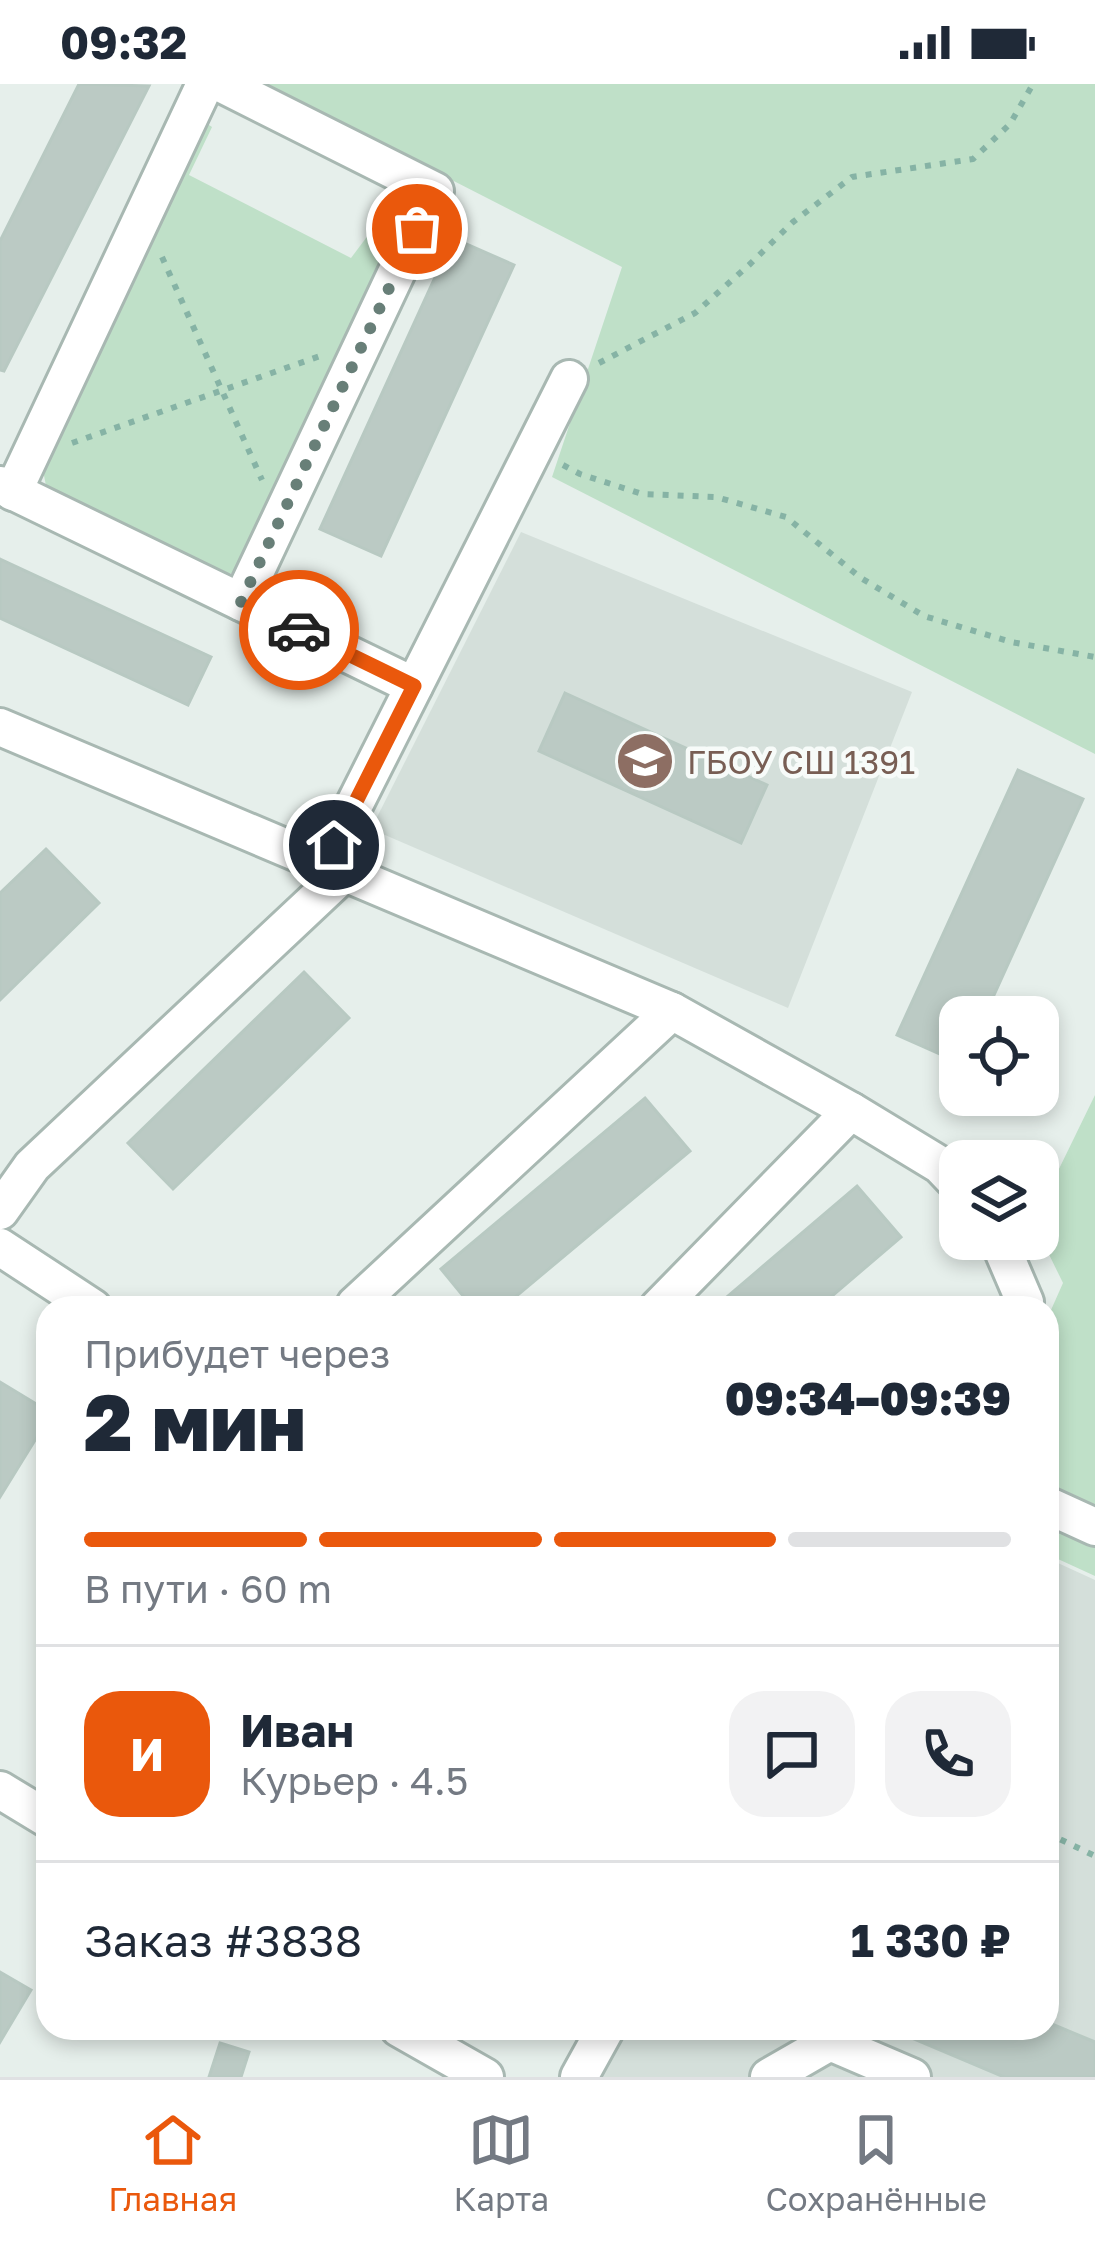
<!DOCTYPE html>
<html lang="ru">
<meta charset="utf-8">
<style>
:root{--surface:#fff;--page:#f2f2f3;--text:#1f2937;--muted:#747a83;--line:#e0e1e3;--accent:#ea580c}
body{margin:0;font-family:"Golos Text",sans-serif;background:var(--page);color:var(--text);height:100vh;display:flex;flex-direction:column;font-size:45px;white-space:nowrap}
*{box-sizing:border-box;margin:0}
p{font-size:39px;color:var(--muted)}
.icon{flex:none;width:66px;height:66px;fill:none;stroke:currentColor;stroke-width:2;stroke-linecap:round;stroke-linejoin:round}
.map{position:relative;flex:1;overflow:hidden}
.sheet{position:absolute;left:36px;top:1212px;width:1023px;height:744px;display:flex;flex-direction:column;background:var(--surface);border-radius:36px;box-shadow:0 6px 18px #0003}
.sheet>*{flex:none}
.fabs{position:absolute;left:939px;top:912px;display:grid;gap:24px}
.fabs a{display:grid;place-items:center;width:120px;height:120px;border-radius:24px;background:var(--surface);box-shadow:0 6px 18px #0003;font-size:60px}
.pin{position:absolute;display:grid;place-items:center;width:102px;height:102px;color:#fff;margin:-51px;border:6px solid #fff;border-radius:50%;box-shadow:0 3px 12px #0007}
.courier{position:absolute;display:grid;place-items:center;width:120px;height:120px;margin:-60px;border:9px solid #ea580c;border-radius:50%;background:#fff;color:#222;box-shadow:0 3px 15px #0007}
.head em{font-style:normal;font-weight:800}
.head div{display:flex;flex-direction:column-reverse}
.head{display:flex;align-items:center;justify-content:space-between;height:204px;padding:0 48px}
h1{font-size:78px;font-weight:800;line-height:90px}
.bar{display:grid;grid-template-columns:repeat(4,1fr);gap:18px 12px;align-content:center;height:144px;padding:0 48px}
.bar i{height:15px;border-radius:9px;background:var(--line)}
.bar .current{background:var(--accent)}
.bar p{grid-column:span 4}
.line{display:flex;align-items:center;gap:30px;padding:0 48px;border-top:3px solid var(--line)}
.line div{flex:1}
.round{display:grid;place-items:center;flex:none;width:126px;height:126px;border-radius:36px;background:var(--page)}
.status{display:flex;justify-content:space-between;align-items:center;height:84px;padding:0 60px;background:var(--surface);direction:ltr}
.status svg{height:33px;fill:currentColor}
.tabs{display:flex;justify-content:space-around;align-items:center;height:168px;border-top:3px solid var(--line);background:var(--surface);font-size:33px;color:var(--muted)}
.tabs a{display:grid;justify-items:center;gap:6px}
.tabs .current{color:var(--accent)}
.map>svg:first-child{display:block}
.built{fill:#d4dfda}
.green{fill:#bfe0c8}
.building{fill:#bbcac4;stroke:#b8c9c2;stroke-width:3}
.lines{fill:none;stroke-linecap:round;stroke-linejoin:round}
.minor-casing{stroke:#a8b8b2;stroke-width:42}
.path{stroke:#86b3a5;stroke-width:6;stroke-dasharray:6 9;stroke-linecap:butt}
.minor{stroke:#fff;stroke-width:36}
.done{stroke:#687f78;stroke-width:12;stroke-dasharray:0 21.6}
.route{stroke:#ea580c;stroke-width:15}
.labels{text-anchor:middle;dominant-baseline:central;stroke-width:9;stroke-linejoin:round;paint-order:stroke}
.education-label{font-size:33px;fill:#785e54;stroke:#f7fbf9;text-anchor:start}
</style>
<div class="status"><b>09:32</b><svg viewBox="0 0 49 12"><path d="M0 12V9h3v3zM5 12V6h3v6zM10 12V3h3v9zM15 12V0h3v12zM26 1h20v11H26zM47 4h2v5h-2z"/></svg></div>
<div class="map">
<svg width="1095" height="1993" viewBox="0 0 1095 1993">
<rect width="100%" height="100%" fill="#e6efeb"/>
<!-- built -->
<g class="built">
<path d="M521,448L912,608L788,924L371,745Z"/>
<path d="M1047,1474L1095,1496V1993H594L620,1944H1047Z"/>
</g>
<!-- green -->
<g class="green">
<path d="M264,0H1095V670L552,393L622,183Z"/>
<path d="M200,35L212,43L189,91L351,174L375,142L399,154L244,485L218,494L48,412L40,371Z"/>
<path d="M1095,1011V1492L1047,1470V1417L1058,1393L1047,1386V1235L1063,1199L1038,1148V1128Z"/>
</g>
<!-- building -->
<g class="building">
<path d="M79,0L149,2L4,287L0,286V157Z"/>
<path d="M453,154L514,181L381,472L320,445Z"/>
<path d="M0,475L211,573L188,621L0,534Z"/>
<path d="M565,609L767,701L741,759L539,667Z"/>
<path d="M1018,686L1083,715L984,933H960V979L897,951Z"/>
<path d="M46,765L99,819L0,916V809Z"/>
<path d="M304,888L349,934L173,1105L128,1059Z"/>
<path d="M645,1014L690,1067L502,1224H473L441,1185Z"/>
<path d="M857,1102L901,1153L818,1224H714Z"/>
<path d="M0,1298L48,1327V1335L0,1413Z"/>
<path d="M0,1888L31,1906L0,1958Z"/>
<path d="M1047,1938L1095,1958V1993H1004L888,1944H1047Z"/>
<path d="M220,1959L249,1968L241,1993H209Z"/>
</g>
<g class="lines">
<!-- minor casing -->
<g class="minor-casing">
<g id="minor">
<path d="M222,0L435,107L241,518"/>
<path d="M0,401L414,602"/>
<path d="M13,408L205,0"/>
<path d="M0,643L672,927L851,1027L940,1081L960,1102"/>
<path d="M334,761L569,295"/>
<path d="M0,1127L32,1082L344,789"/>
<path d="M998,1155L1025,1218L1022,1224"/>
<path d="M0,1163L93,1224"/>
<path d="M359,1224L355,1221L672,927"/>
<path d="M658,1224L851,1027"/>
<path d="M1047,1421L1095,1443"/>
<path d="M0,1706L48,1735"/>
<path d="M399,1944L485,1993"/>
<path d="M579,1993L606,1944"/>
<path d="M769,1993L830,1958L912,1993"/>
</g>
</g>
<!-- path -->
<g class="path">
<path d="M162,173L262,396"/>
<path d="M599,279L695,229L749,181L793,138L852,93L973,75L1010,40L1033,0"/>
<path d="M72,359L320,272"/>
<path d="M563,381L580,390L642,410L716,413L786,433L861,494L924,532L1011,558L1095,573"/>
<path d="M1047,1749L1095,1772"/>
</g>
<!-- minor -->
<use href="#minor" class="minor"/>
</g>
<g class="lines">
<!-- done -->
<path class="done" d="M299,546L241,518L417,145"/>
<!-- route -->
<path class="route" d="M299,546L414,602L334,761"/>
</g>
<!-- icons -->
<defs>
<g id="school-disc" transform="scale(3)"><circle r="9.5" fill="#8d6e63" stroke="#f7fbf9"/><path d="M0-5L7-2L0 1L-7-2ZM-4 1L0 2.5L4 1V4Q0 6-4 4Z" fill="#fff"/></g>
</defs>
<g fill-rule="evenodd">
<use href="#school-disc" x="645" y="677"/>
</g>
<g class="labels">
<!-- education labels -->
<g class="education-label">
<text x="687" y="677">ГБОУ СШ 1391</text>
</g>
</g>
</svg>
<div class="fabs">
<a><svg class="icon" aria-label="locate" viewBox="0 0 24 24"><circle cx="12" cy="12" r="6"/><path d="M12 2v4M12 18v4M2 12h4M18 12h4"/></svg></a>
<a><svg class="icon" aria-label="layers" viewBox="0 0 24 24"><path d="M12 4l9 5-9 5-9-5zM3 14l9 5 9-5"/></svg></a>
</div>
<div class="pin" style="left:417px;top:145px;background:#ea580c"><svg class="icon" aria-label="bag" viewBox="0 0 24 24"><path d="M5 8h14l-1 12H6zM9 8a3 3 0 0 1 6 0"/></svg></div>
<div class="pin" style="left:334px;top:761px;background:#1f2937"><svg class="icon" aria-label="home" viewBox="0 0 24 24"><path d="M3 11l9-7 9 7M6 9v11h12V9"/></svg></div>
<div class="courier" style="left:299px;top:546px"><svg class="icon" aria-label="car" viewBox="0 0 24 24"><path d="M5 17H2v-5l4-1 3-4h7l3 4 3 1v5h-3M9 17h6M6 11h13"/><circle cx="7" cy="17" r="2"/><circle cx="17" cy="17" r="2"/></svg></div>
<section class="sheet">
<div class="head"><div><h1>2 мин</h1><p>Прибудет через</p></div><em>09:34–09:39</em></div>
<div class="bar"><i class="current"></i><i class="current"></i><i class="current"></i><i></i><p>В пути · 60 m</p></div>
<div class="line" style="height:216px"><b class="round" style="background:var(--accent);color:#fff">И</b><div><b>Иван</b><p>Курьер · 4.5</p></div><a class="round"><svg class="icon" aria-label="chat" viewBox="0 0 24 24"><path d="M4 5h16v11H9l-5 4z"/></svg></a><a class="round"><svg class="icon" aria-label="phone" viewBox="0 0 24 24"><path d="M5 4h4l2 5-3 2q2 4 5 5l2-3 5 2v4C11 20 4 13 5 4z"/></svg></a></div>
<div class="line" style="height:156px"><div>Заказ #3838</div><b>1 330 ₽</b></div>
</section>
</div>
<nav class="tabs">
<a class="current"><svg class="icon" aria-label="home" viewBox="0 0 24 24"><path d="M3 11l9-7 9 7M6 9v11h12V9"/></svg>Главная</a>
<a><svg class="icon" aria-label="map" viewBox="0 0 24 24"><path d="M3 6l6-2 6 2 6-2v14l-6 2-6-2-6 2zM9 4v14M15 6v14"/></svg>Карта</a>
<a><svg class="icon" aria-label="saved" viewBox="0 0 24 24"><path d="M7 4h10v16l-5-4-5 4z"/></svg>Сохранённые</a>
</nav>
